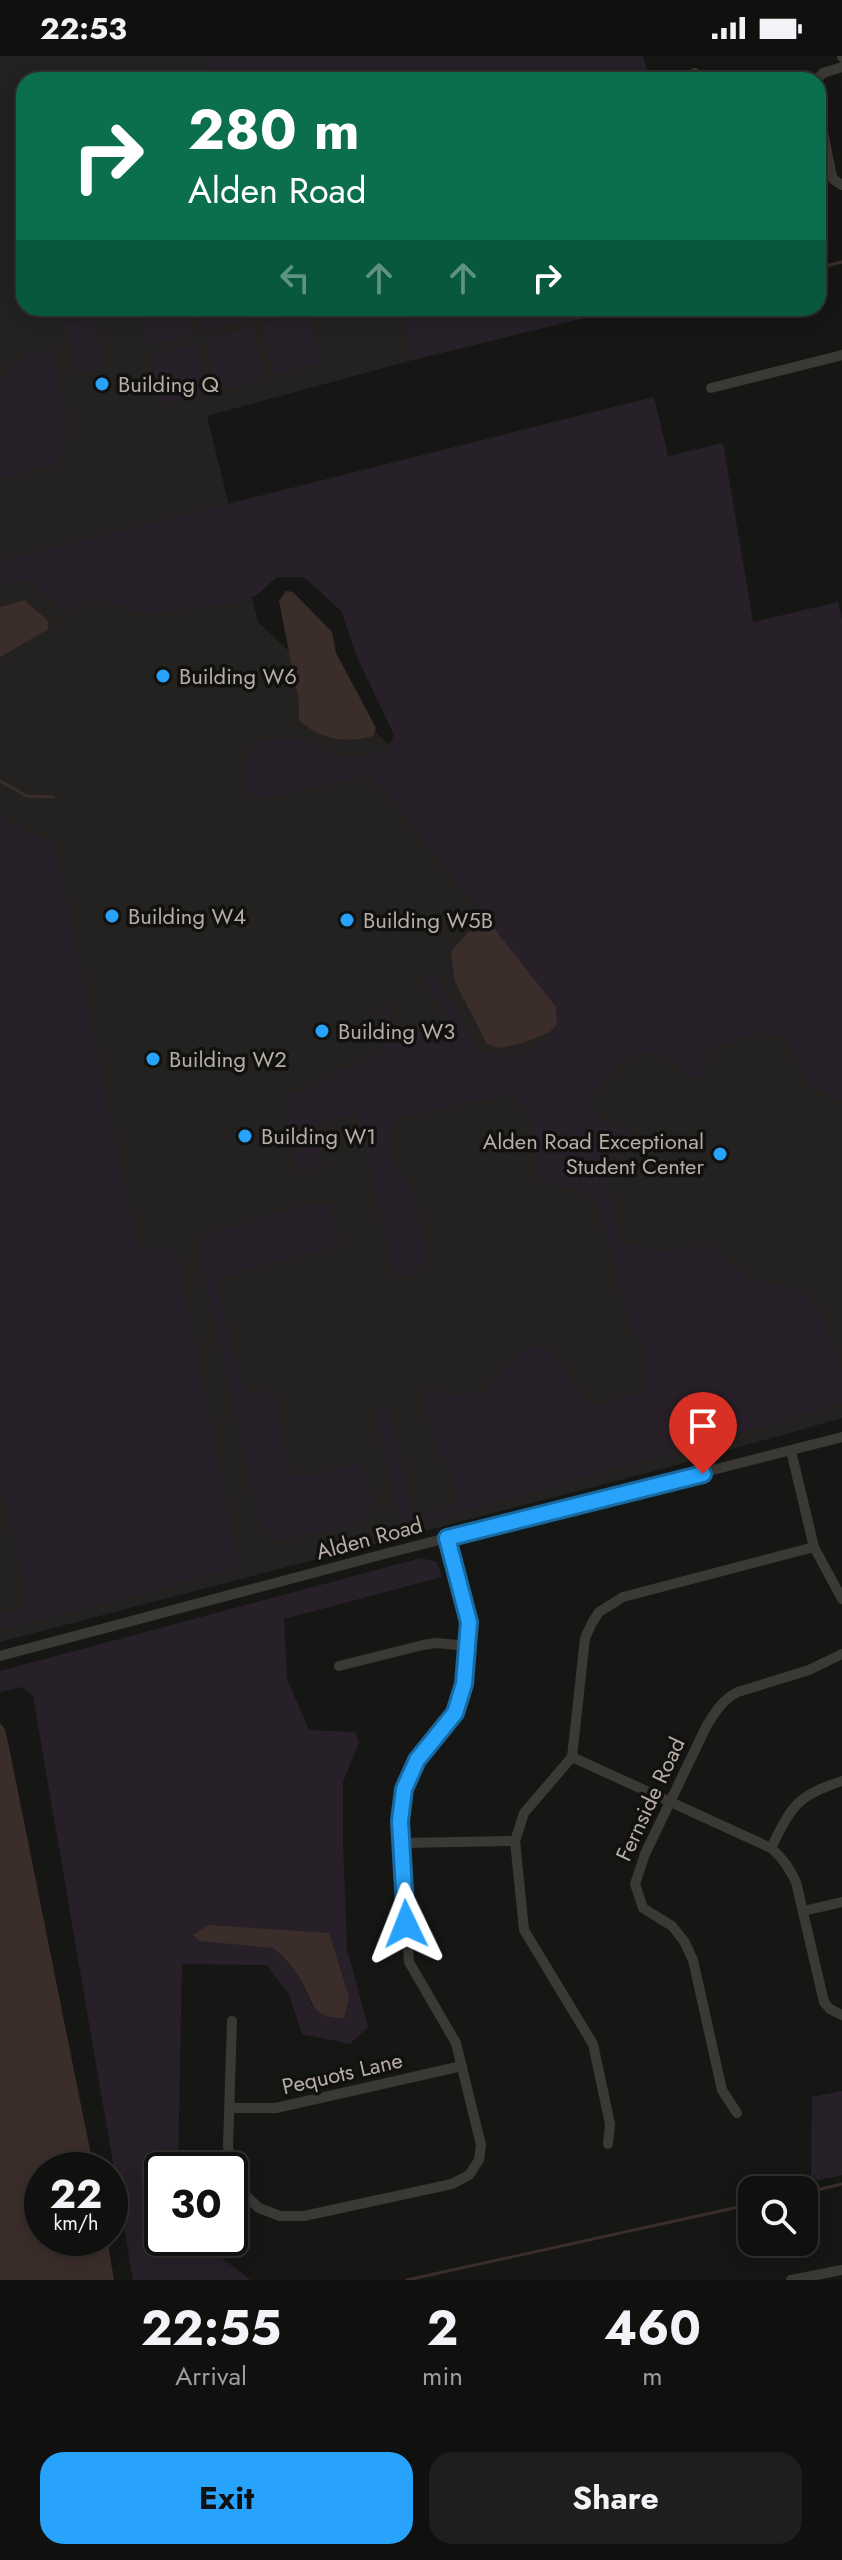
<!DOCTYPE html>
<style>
:root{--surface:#10100f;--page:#1e1e1d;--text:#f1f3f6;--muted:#9c9d9e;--line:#30302f;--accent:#27a3fb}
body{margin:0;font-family:Jost,sans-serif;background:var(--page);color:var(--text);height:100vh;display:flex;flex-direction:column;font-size:30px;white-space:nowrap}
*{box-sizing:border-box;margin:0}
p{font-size:26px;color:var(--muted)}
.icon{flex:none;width:44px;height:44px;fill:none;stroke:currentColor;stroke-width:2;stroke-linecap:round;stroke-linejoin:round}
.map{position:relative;height:2224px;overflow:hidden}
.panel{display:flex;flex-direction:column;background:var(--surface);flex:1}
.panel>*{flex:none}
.top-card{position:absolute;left:16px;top:16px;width:810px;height:244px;border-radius:24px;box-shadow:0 4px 20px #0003,0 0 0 2px var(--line);background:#0b6e4f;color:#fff;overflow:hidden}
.tools{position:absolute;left:738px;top:2120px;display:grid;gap:16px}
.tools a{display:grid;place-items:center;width:80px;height:80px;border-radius:16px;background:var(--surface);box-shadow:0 4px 20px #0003,0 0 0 2px var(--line);font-size:40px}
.speed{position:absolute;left:24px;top:2096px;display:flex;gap:16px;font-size:40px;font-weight:700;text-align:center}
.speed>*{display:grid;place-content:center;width:104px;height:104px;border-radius:50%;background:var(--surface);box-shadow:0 4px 20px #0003,0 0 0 2px var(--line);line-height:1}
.speed small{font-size:20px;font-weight:400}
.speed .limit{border:4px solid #111;border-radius:12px;background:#fff;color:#111}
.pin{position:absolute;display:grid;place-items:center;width:68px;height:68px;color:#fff;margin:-82px -34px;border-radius:50% 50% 50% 0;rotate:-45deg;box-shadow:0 0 8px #0007}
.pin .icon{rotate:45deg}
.me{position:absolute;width:88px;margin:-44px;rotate:358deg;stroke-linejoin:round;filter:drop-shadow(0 0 6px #0008)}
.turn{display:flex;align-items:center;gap:28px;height:168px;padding:0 40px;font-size:36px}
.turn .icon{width:104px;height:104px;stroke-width:2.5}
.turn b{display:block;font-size:56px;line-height:68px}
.lanes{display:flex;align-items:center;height:76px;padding:0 40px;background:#0003;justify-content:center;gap:40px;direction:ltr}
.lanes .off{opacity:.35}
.eta{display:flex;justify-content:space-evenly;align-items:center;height:136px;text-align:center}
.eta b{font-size:48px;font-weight:700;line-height:56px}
.cta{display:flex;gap:16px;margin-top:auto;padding:16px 40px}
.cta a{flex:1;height:92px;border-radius:24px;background:var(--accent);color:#111;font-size:32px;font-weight:700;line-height:92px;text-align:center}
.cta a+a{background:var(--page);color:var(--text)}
.status{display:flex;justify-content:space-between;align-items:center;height:56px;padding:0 40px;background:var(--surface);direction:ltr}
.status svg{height:22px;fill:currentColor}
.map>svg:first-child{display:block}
.built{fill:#232220}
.green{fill:#282029;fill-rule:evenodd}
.water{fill:#3b2d2a}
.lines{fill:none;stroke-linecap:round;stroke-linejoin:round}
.stream{stroke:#3b2d2a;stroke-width:3}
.minor{stroke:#3b3935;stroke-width:10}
.route-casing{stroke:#196aa3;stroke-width:20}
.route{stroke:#27a3fb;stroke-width:14}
.poi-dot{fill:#27a3fb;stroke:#11110f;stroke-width:3}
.labels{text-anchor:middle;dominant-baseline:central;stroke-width:7;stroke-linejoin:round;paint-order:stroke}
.poi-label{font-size:22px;fill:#b7ada5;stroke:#11110f;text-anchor:start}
.street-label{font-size:22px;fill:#b7ada5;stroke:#11110f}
</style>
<div class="status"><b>22:53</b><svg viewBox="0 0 49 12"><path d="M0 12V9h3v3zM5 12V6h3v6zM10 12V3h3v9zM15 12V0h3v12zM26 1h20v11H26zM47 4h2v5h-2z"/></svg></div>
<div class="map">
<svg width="842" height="2224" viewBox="0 0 842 2224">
<rect width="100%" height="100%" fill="#161614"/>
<polygon class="built" points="0,0 208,0 213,24 24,24 24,252 400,252 413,304 207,360 258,566 543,833 842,772 842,1362 662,1413 0,1586"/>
<g class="green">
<polygon points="208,0 643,0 650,24 213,24"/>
<polygon points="139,252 189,252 195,279 147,289"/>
<polygon points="198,252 247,252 250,264 203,274"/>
<polygon points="400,252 625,252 413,304"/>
<polygon points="309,256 320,308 273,318 262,267"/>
<polygon points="93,261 104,311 77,317 66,267"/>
<polygon points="253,272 264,323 218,333 207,282"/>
<polygon points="196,289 206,338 160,347 150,298"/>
<polygon points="52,295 67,369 58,407 0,423 0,321 5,320 24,298"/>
<path d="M 654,341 L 668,400 L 723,387 L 753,566 L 838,546 L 842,563 L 842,1045 L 811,1029 L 788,984 L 765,975 L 705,994 L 704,1020 L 692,1021 L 658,995 L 619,1005 L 586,1047 L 598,1063 L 632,1077 L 603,1107 L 619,1187 L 661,1196 L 710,1190 L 749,1222 L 803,1236 L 822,1261 L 842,1318 L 842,1347 L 410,1471 L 401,1465 L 375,1359 L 379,1353 L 389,1353 L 413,1462 L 460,1448 L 450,1409 L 440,1399 L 423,1343 L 427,1333 L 456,1339 L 487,1335 L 513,1303 L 535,1290 L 554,1297 L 586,1347 L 600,1351 L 645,1334 L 644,1291 L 630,1266 L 598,1145 C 574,1122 556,1135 539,1121 C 536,1091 537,1062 515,1040 L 498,1040 L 396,1062 L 387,1077 L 393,1106 L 413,1140 L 428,1204 L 405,1223 L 394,1218 L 359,1061 L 355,1058 L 317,1066 L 315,1071 L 321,1109 L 317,1112 L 299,1114 L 295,1108 L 287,1051 L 293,1038 L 331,1025 L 339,1013 L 381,1000 L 384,986 L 380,955 L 383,950 L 387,951 L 397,981 L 446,965 L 445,954 L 425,925 L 427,920 L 432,919 L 456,953 L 479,996 C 522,1004 530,1001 557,968 L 484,860 L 382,730 L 366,720 L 261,742 L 246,732 L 244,705 L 257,685 L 295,681 L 342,703 L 387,695 L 394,679 L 358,603 L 341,555 L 304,521 L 277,521 L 258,538 L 239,546 L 146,558 L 92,539 L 66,556 L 26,524 L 0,528 L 0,505 Z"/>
<polygon points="0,760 54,788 137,1193 175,1192 238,1508 230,1514 0,1573 0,1559 29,1549 5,1437 0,1435"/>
<polygon points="309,1148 330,1148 340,1189 229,1219 216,1230 241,1330 251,1336 264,1334 274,1341 290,1417 298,1422 357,1408 363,1411 372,1444 361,1466 281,1485 268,1476 259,1462 199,1193 204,1179"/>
<path d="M 421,1502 L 437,1506 L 442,1521 L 284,1563 L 287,1623 L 309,1674 L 355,1676 L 359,1686 L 343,1726 L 343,1784 L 347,1893 L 368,1971 L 350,1988 L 302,1978 L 289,1938 L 266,1909 L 182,1908 L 178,2114 L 162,2114 L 162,2182 L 200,2182 L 207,2191 L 251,2224 L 133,2224 L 33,1640 L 22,1631 L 0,1636 L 0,1615 ZM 274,1892 L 349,1941 L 312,1950 L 296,1916 Z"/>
<polygon points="842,2035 842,2119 818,2124 811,2120 812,2041"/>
</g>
<g class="water">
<path d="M 286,535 L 293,536 L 332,576 L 336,597 L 376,672 L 373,680 C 346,688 320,684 299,664 L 299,646 L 279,545 Z"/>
<path d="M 25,544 C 32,553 42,557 49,567 L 47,574 L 0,601 L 0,551 Z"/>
<polygon points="484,860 556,951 557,968 550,976 523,987 499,992 487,988 455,926 451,895"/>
<polygon points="0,1667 5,1673 10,1696 94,2114 42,2114 42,2182 107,2182 114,2224 0,2224"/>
<path d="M 209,1869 L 329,1877 L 349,1941 L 344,1962 C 308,1963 313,1941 296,1917 C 291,1908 281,1900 274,1892 L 199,1885 L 193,1879 Z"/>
</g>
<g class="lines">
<g class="stream">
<polyline points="818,212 842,206"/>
<polyline points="0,725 27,740 54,741"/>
<polyline points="804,2137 842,2128"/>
<polyline points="407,2224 752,2148"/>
</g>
<g class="minor">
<polyline points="842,0 842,1"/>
<polyline points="692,24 695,17"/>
<polyline points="816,24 823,17 842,11"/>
<polyline points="818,51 831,116 833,123 842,129"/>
<polyline points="818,117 831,116"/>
<polyline points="711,332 842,299"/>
<polyline points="791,1395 814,1491 842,1543"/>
<polyline points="0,1600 388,1497 842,1381"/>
<polyline points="339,1610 423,1589 436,1587 468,1590"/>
<path d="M 572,1701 L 771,1792 C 783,1802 789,1812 796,1826 L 824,1946 L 830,1953 L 842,1959"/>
<polyline points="402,1787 515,1785"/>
<path d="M 771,1792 C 792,1750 796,1740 842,1725"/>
<polyline points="803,1855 842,1846"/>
<polyline points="232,1965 228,2090 235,2125 240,2134 259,2152 280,2160 304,2160 452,2128 469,2119 479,2104 481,2089 456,1987 409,1906 400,1765 404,1733 410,1717 417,1704 455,1657 464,1628 469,1566 447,1482"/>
<polyline points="230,2052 276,2052 462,2010"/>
<path d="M 737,2057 L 722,2034 L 693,1904 L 684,1885 L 672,1870 L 643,1852 L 635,1828 L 645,1798 L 707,1669 C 716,1655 723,1643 738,1636 L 809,1614 L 842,1598"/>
<polyline points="608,2088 610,2068 593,1988 524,1874 515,1785 524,1757 572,1701 585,1582 592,1567 599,1556 623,1541 814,1491"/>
<polyline points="791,2224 842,2214"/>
</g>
</g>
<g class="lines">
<defs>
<polyline id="route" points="406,1868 400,1765 404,1733 417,1704 455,1657 464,1628 469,1566 447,1482 703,1418"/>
</defs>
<use href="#route" class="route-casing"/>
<use href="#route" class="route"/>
</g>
<g class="poi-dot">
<circle cx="102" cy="328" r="8"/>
<circle cx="163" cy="620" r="8"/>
<circle cx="112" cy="860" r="8"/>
<circle cx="347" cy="864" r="8"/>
<circle cx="322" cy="975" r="8"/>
<circle cx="153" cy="1003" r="8"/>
<circle cx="245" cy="1080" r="8"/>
<circle cx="720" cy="1098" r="8"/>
</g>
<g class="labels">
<g class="poi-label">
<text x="118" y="328">Building Q</text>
<text x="179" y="620">Building W6</text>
<text x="128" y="860">Building W4</text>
<text x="363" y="864">Building W5B</text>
<text x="338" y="975">Building W3</text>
<text x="169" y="1003">Building W2</text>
<text x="261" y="1080">Building W1</text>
<text x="704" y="1085" text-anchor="end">Alden Road Exceptional<tspan x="704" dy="25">Student Center</tspan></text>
</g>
<g class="street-label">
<text transform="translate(369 1482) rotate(-15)">Alden Road</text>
<text transform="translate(650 1743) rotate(-65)">Fernside Road</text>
<text transform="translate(342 2017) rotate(-13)">Pequots Lane</text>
</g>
</g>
</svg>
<div class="tools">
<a><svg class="icon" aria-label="search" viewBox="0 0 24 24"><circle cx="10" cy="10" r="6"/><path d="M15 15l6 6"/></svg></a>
</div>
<div class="speed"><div>22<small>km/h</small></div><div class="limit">30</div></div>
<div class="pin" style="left:703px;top:1418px;background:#d93025"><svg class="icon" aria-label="arrive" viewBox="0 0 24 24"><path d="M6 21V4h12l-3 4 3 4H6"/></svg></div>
<svg class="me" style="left:406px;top:1868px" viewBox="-20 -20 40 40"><path d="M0-17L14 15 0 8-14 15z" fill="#27a3fb" stroke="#fff" stroke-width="4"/></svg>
<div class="top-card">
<div class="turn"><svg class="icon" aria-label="right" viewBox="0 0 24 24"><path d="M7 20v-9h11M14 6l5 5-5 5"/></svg><div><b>280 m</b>Alden Road</div></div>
<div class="lanes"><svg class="icon off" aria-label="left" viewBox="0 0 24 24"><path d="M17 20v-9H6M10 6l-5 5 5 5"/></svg><svg class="icon off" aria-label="ahead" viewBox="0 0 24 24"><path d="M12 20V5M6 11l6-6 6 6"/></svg><svg class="icon off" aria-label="ahead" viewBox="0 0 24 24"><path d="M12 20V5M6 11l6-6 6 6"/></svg><svg class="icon" aria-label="right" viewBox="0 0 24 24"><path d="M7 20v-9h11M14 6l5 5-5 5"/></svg></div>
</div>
</div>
<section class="panel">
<div class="eta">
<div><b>22:55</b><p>Arrival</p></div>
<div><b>2</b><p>min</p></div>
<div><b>460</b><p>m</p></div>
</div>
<div class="cta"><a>Exit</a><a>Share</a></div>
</section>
